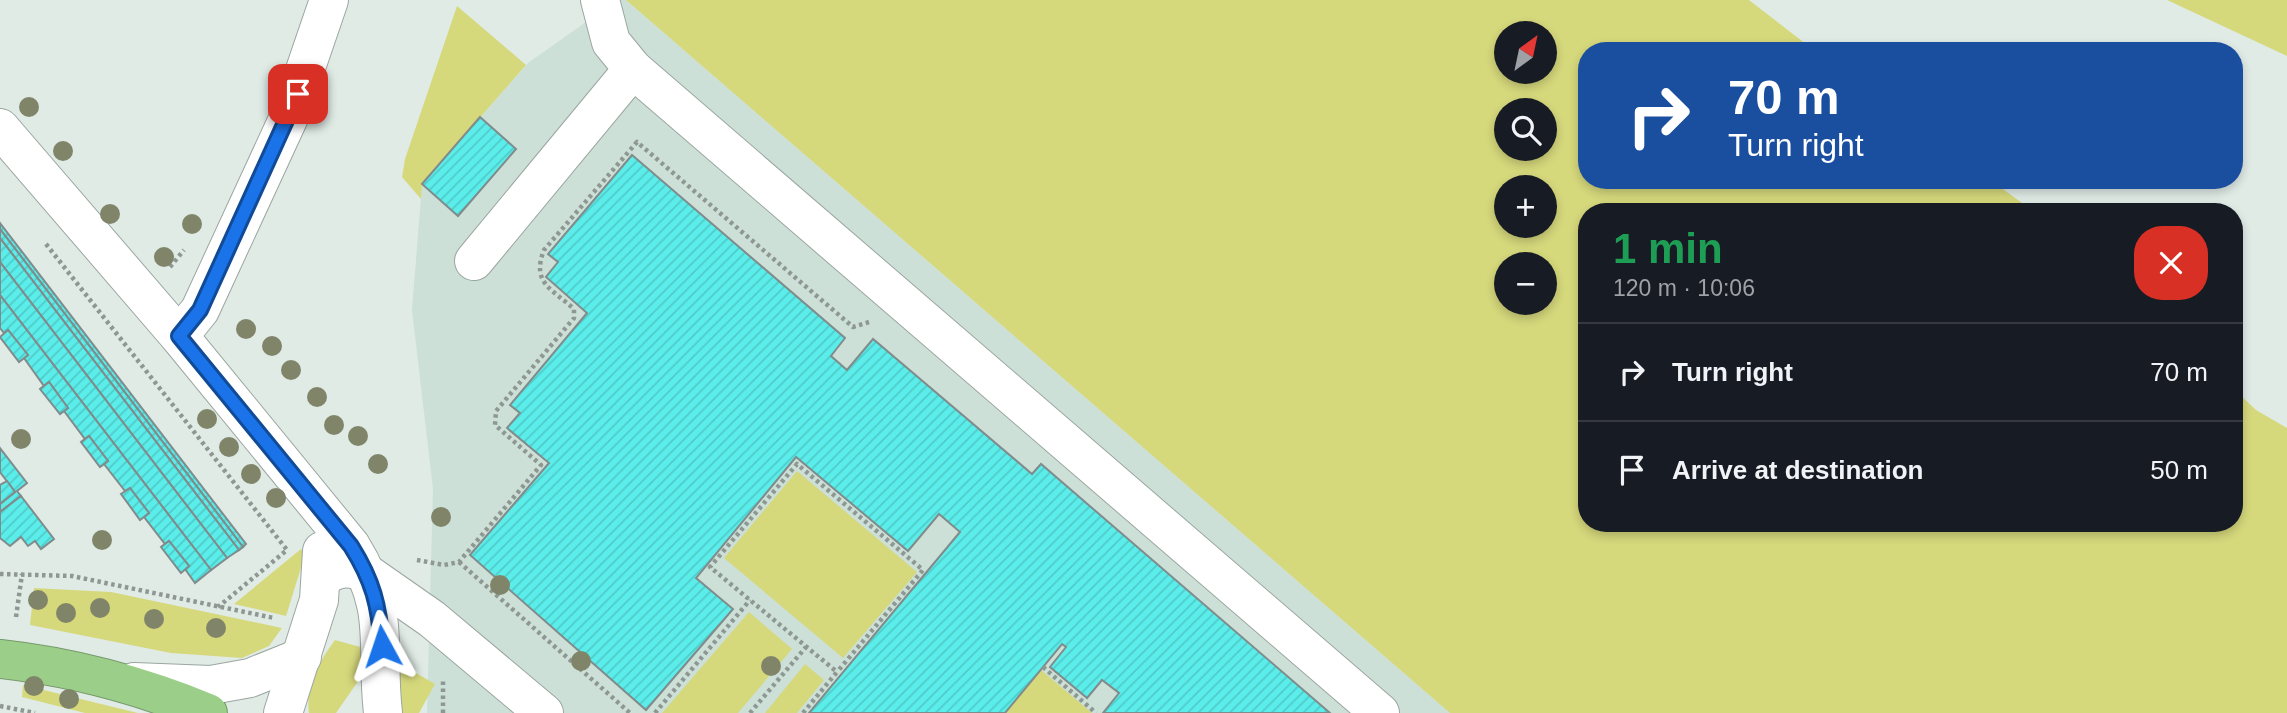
<!DOCTYPE html>
<meta charset="utf-8">
<style>
:root{--surface:#171b24;--page:#20242c;--text:#f1f3f6;--muted:#9ea1a6;--line:#363941}
body{margin:0;font-family:Helvetica,sans-serif;background:var(--page);color:var(--text);height:100vh;display:flex;flex-direction:column;font-size:26px;white-space:nowrap}
*{box-sizing:border-box;margin:0}
p{font-size:23px;color:var(--muted)}
.icon{flex:none;width:38px;height:38px;fill:none;stroke:currentColor;stroke-width:2;stroke-linecap:round;stroke-linejoin:round}
.map{position:relative;flex:1;overflow:hidden}
.details{position:absolute;left:1578px;top:203px;width:665px;height:329px;display:flex;flex-direction:column;background:var(--surface);border-radius:28px;box-shadow:0 4px 10px #0003}
.details>*{flex:none}
.hud{position:absolute;left:1578px;top:42px;width:665px;height:147px;border-radius:28px;box-shadow:0 4px 10px #0003;background:#1a4fa0;color:#fff;overflow:hidden}
.needle{width:46px;rotate:33deg}
.fabs{position:absolute;left:1494px;top:21px;display:grid;gap:14px}
.fabs a{display:grid;place-items:center;width:63px;height:63px;border-radius:50%;background:var(--surface);box-shadow:0 4px 10px #0003;font-size:35px}
.pin{position:absolute;display:grid;place-items:center;width:60px;height:60px;color:#fff;margin:-30px;border-radius:14px;box-shadow:0 4px 10px #0006}
.me{position:absolute;width:77px;margin:-38px;rotate:355deg;stroke-linejoin:round;filter:drop-shadow(0 0 5px #0008)}
.turn{display:flex;align-items:center;gap:24px;height:147px;padding:0 35px;font-size:32px}
.turn .icon{width:91px;height:91px;stroke-width:2.5}
.turn b{display:block;font-size:49px;line-height:60px}
.round{display:grid;place-items:center;flex:none;width:74px;height:74px;border-radius:28px;background:var(--page)}
.headline{display:flex;align-items:center;justify-content:space-between;height:119px;padding:0 35px}
h1{font-size:42px;font-weight:600;line-height:52px;color:#1e9e55}
ul{padding:0;list-style:none}
li{display:flex;align-items:center;gap:21px;height:98px;padding:0 35px;border-top:2px solid var(--line)}
li div{flex:1}
li b{display:block;font-size:26px}
li em{font-style:normal}
.map>svg:first-child{display:block}
.built{fill:#cce0d7}
.green{fill:#d6d87c;fill-rule:evenodd}
.building{fill:url(#building-hatch);stroke:#808c8c;stroke-width:2}
.lines{fill:none;stroke-linecap:round;stroke-linejoin:round}
.minor-casing{stroke:#9ba6a1;stroke-width:40}
.highway-casing{stroke:#76996b;stroke-width:40}
.path{stroke:#8f9793;stroke-width:4.5;stroke-dasharray:3.5 3.5;stroke-linecap:butt}
.minor{stroke:#fff;stroke-width:38}
.highway{stroke:#9bcf89;stroke-width:38}
.tree{fill:#80856a}
.route-casing{stroke:#114b97;stroke-width:18}
.route{stroke:#1a73e8;stroke-width:12}
</style>
<div class="map">
<svg width="2287" height="713" viewBox="0 0 2287 713">
<defs>
<pattern id="building-hatch" width="6" height="6" patternUnits="userSpaceOnUse" patternTransform="scale(1.75)"><rect width="6" height="6" fill="#5bedea"/><path d="M-1 1l2-2M0 6l6-6M5 7l2-2" fill="none" stroke="#4fccc9"/></pattern>
</defs>
<rect width="100%" height="100%" fill="#e0ebe6"/>
<polygon class="built" points="617,0 626,0 1450,713 427,713 433,489 412,310 422,184 528,63"/>
<g class="green">
<path d="M 626,0 L 1749,0 L 1815,51 L 1587,51 L 1587,180 L 1990,180 L 2035,212 L 1587,212 L 1587,523 L 2235,523 L 2235,390 L 2256,410 L 2287,428 L 2287,713 L 1450,713 ZM 1507,33 L 1545,33 L 1545,72 L 1507,72 ZM 1507,110 L 1545,110 L 1545,149 L 1507,149 ZM 1507,187 L 1545,187 L 1545,226 L 1507,226 ZM 1507,264 L 1545,264 L 1545,303 L 1507,303 Z"/>
<polygon points="2167,0 2287,0 2287,56"/>
<polygon points="457,6 526,65 422,184 421,199 402,177 405,159"/>
<polygon points="797,471 917,572 843,658 724,558"/>
<polygon points="301,549 305,555 286,616 234,604"/>
<polygon points="34,588 111,592 282,628 269,646 242,658 171,653 30,625"/>
<polygon points="749,612 792,649 738,713 662,713"/>
<path d="M 335,640 L 364,648 L 361,677 L 336,713 L 309,713 C 305,685 319,662 335,640 Z"/>
<polygon points="805,664 824,680 797,713 765,713"/>
<polygon points="404,666 435,684 419,713 401,713 398,677"/>
<polygon points="1041,670 1092,713 1005,713"/>
<polygon points="23,685 138,713 85,713 22,697"/>
</g>
<g class="building">
<polygon points="480,117 516,149 458,216 422,184"/>
<polygon points="632,155 845,338 831,356 847,370 873,339 1032,474 1041,464 1330,713 1103,713 1119,693 1102,680 1087,698 1050,667 1066,647 1062,644 1005,713 809,713 960,532 939,514 908,551 796,457 696,578 733,609 646,710 470,555 549,463 507,428 520,413 510,405 587,313 546,277 558,262 548,254"/>
<polygon points="0,223 246,544 243,547 0,229"/>
<polygon points="0,229 243,547 239,550 0,238"/>
<polygon points="0,238 239,550 227,558 0,262"/>
<polygon points="0,262 227,558 211,570 0,295"/>
<polygon points="0,295 211,570 195,583 185,569 189,566 169,541 165,544 144,517 149,513 130,488 125,491 104,464 108,461 89,436 85,439 64,411 68,408 49,382 44,386 24,358 28,355 8,330 4,333 0,328"/>
<polygon points="8,330 28,355 19,362 0,337"/>
<polygon points="49,382 68,408 60,414 40,389"/>
<polygon points="89,436 108,461 100,467 81,442"/>
<polygon points="0,448 27,483 17,491 21,496 0,512 0,504 15,492 0,472"/>
<polygon points="7,481 15,492 0,504 0,485"/>
<polygon points="130,488 149,513 140,520 121,494"/>
<polygon points="21,496 54,539 41,549 35,541 28,546 21,537 10,546 0,538 0,512"/>
<polygon points="169,541 189,566 181,573 161,547"/>
</g>
<g class="lines">
<defs>
<g id="minor">
<polyline points="600,0 611,42 633,69 1380,713"/>
<path d="M 0,128 L 179,336 L 351,546 C 392,612 375,643 383,713"/>
<polyline points="474,261 633,69"/>
<polyline points="179,336 200,310 289,117 329,0"/>
<path d="M 322,578 C 338,566 351,566 369,575 L 432,619 L 544,713"/>
<polyline points="134,682 211,685 250,678 302,657"/>
<polyline points="283,713 319,600 322,551"/>
</g>
<path id="highway" d="M 0,659 C 73,667 140,685 208,713"/>
</defs>
<use href="#minor" class="minor-casing"/>
<use href="#highway" class="highway-casing"/>
<g class="path">
<polyline points="46,244 287,550 218,607"/>
<polyline points="170,267 184,250"/>
<path d="M 417,560 L 444,565 L 459,562 L 541,465 L 495,425 L 496,411 L 574,318 L 574,309 C 552,289 531,283 544,250 L 637,142 L 853,327 L 869,322"/>
<polyline points="459,562 630,713"/>
<polyline points="0,574 72,576 274,618"/>
<polyline points="16,617 22,574"/>
<polyline points="1043,667 1096,713"/>
<polyline points="0,706 35,713"/>
<polyline points="443,713 443,679"/>
<polyline points="655,713 750,600"/>
<polyline points="750,713 806,647"/>
<polyline points="803,713 837,672 710,567 797,464 923,570 837,672"/>
</g>
<use href="#minor" class="minor"/>
<use href="#highway" class="highway"/>
</g>
<g class="tree">
<circle cx="29" cy="107" r="10"/>
<circle cx="63" cy="151" r="10"/>
<circle cx="110" cy="214" r="10"/>
<circle cx="192" cy="224" r="10"/>
<circle cx="164" cy="257" r="10"/>
<circle cx="246" cy="329" r="10"/>
<circle cx="272" cy="346" r="10"/>
<circle cx="291" cy="370" r="10"/>
<circle cx="317" cy="397" r="10"/>
<circle cx="207" cy="419" r="10"/>
<circle cx="334" cy="425" r="10"/>
<circle cx="358" cy="436" r="10"/>
<circle cx="21" cy="439" r="10"/>
<circle cx="229" cy="447" r="10"/>
<circle cx="378" cy="464" r="10"/>
<circle cx="251" cy="474" r="10"/>
<circle cx="276" cy="498" r="10"/>
<circle cx="441" cy="517" r="10"/>
<circle cx="102" cy="540" r="10"/>
<circle cx="500" cy="585" r="10"/>
<circle cx="38" cy="600" r="10"/>
<circle cx="100" cy="608" r="10"/>
<circle cx="66" cy="613" r="10"/>
<circle cx="154" cy="619" r="10"/>
<circle cx="216" cy="628" r="10"/>
<circle cx="581" cy="661" r="10"/>
<circle cx="771" cy="666" r="10"/>
<circle cx="34" cy="686" r="10"/>
<circle cx="69" cy="699" r="10"/>
</g>
<g class="lines">
<defs>
<path id="route" d="M 298,94 L 200,310 L 179,336 L 351,546 C 373,581 379,605 382,646"/>
</defs>
<use href="#route" class="route-casing"/>
<use href="#route" class="route"/>
</g>
</svg>
<div class="fabs">
<a><svg class="needle" viewBox="-14 -14 28 28"><path d="M0-13l5 13h-10z" fill="#e53935"/><path d="M0 13l5-13h-10z" fill="#9ea1a6"/></svg></a>
<a><svg class="icon" aria-label="search" viewBox="0 0 24 24"><circle cx="10" cy="10" r="6"/><path d="M15 15l6 6"/></svg></a>
<a>+</a>
<a>−</a>
</div>
<div class="pin" style="left:298px;top:94px;background:#d93025"><svg class="icon" aria-label="arrive" viewBox="0 0 24 24"><path d="M6 21V4h12l-3 4 3 4H6"/></svg></div>
<svg class="me" style="left:382px;top:646px" viewBox="-20 -20 40 40"><path d="M0-17L14 15 0 8-14 15z" fill="#1a73e8" stroke="#fff" stroke-width="4"/></svg>
<div class="hud">
<div class="turn"><svg class="icon" aria-label="right" viewBox="0 0 24 24"><path d="M7 20v-9h11M14 6l5 5-5 5"/></svg><div><b>70 m</b>Turn right</div></div>
</div>
<section class="details">
<div class="headline"><div><h1>1 min</h1><p>120 m · 10:06</p></div><a class="round" style="background:#d93025;color:#fff"><svg class="icon" aria-label="close" viewBox="0 0 24 24"><path d="M6 6l12 12M18 6L6 18"/></svg></a></div>
<ul>
<li><svg class="icon" aria-label="right" viewBox="0 0 24 24"><path d="M7 20v-9h11M14 6l5 5-5 5"/></svg><div><b>Turn right</b></div><em>70 m</em></li>
<li><svg class="icon" aria-label="arrive" viewBox="0 0 24 24"><path d="M6 21V4h12l-3 4 3 4H6"/></svg><div><b>Arrive at destination</b></div><em>50 m</em></li>
</ul>
</section>
</div>
